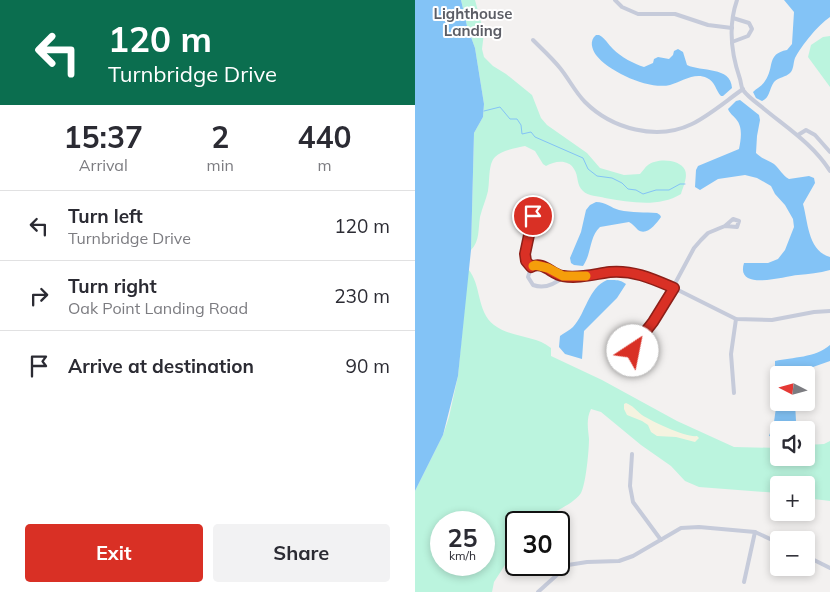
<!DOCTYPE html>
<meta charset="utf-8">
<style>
:root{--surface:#fff;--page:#f2f2f3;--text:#2b2b33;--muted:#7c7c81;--line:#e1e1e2;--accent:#d93025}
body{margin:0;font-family:Mulish,sans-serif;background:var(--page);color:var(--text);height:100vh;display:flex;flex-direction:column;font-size:19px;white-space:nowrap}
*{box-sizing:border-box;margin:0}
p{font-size:16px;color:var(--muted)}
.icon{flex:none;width:28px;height:28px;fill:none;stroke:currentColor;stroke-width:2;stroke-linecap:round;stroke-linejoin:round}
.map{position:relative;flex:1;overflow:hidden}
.panel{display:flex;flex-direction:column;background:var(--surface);width:415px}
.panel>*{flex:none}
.hud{background:#0b6e4f;color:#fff;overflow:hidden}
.needle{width:32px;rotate:276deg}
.fabs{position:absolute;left:355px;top:366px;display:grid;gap:10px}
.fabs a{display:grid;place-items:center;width:45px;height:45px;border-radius:5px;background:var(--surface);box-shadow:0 2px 8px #0003;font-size:25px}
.speed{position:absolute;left:15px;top:511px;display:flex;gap:10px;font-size:25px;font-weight:700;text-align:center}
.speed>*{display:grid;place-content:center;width:65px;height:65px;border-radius:50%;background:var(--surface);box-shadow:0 2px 8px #0003;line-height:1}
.speed small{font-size:12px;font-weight:400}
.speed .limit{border:2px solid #111;border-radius:8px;background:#fff;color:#111}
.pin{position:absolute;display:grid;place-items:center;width:42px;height:42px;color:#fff;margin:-21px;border:2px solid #fff;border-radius:50%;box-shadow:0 1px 5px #0007}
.me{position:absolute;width:55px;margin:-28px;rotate:34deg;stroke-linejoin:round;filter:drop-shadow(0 0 4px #0008)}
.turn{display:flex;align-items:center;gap:18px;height:105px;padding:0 25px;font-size:22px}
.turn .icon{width:65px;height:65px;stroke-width:2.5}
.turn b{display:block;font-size:35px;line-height:42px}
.eta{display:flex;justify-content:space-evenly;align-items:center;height:85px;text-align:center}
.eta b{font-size:30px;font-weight:700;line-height:35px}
.action{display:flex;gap:10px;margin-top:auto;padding:10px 25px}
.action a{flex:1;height:58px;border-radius:5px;background:var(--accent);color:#fff;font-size:20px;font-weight:700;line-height:58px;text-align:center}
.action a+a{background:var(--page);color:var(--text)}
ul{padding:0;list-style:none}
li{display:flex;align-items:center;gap:15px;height:70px;padding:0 25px;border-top:1px solid var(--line)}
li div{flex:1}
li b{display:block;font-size:19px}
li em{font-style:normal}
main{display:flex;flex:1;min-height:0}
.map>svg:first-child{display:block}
.green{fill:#bbf4de;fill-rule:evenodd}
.sand{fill:#f5f3e0}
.water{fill:#83c3f6}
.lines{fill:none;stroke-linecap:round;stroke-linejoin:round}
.stream{stroke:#83c3f6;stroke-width:1}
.minor{stroke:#c6cbda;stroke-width:4}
.route-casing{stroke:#8d1f18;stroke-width:12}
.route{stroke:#d93025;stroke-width:9}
.slow{stroke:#f59e0b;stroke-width:9}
.labels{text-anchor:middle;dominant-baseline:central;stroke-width:4;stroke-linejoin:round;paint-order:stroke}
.neighbourhood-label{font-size:15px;font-weight:bold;fill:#5c5e66;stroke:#fff}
</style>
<main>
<section class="panel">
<div class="hud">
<div class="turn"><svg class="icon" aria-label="left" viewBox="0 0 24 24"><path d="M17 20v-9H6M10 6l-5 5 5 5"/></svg><div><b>120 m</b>Turnbridge Drive</div></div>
</div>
<div class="eta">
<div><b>15:37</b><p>Arrival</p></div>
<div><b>2</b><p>min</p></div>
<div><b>440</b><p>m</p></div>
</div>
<ul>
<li><svg class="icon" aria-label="left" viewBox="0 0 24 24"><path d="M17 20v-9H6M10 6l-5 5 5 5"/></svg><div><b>Turn left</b><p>Turnbridge Drive</p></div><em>120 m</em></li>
<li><svg class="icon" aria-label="right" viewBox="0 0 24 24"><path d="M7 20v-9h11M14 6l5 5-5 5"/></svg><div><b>Turn right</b><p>Oak Point Landing Road</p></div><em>230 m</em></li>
<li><svg class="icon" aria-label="arrive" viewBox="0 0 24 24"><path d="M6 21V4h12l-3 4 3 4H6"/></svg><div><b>Arrive at destination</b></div><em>90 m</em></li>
</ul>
<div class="action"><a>Exit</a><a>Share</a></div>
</section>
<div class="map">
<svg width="415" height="592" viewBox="0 0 415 592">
<rect width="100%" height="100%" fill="#f3f1f0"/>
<g class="green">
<path d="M 46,0 L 60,0 L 69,33 L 67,49 L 69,57 L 78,66 L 91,74 L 117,95 L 126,118 L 132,125 L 172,153 L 185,168 L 209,175 L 225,174 C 228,171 230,167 233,165 C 242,158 265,159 270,170 C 273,177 268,187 266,194 C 243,208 215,202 190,198 C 183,196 173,196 168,191 C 161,185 164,176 159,169 C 153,159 140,161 131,166 L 128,164 L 120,151 L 110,146 C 101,148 87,150 80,157 C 73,164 75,181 73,191 C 71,200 67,208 65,217 C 63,229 65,241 56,250 L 59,133 L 68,117 L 69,104 L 60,48 L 52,26 Z"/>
<polygon points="415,36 415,87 393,57 396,45 408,37"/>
<path d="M 53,269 C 67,285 61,311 79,325 C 96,338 120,335 136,348 L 136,356 L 187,380 L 262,421 L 319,447 L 364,448 L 364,458 L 391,458 L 391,445 L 409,444 L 415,441 L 415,501 L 391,498 L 391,485 L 364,485 L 364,493 L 284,487 L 270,481 L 256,466 L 226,445 L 186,412 L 176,409 C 171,419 173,428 174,439 C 174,450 171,484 166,493 C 157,506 137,511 125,522 L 101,522 L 101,548 L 79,582 L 77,592 L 0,592 L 0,491 L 28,435 L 34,417 L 43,376 ZM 26,522 L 69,522 L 69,565 L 26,565 Z"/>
</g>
<path class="sand" d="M 211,403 C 217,405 222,411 227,415 C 236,421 272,438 282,436 L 284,438 L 280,442 L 261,437 L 242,436 L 236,432 L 233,425 L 227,421 L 212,415 L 209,409 L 209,404 Z"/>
<g class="water">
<polygon points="0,0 46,0 52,26 60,48 69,104 68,117 59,133 56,250 43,376 28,435 0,491"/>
<path d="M 369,0 L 415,0 L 415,17 C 403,25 387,45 380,58 C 378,63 379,69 375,73 C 371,77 364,77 359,82 C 354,89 355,98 347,101 L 341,98 L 338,92 C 342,88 347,86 350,81 C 360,67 351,54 372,50 L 377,44 L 379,12 Z"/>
<path d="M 181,35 L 184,35 C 190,38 193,44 198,49 C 206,57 219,64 229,67 L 238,63 L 239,59 L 243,57 L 254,59 L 258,55 L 259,51 L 263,49 L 268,52 L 272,65 C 286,72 316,66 317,88 L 308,96 L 306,96 C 301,91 300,81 292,78 C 279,72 267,82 255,85 C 234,90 194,72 181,55 C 177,49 174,41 181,35 Z"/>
<path d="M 325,100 L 344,115 L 345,120 L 342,136 L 341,153 C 347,159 353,160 359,164 C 365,169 367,175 374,179 L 394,176 L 399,178 L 400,183 L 388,204 C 393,222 393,251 415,257 L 415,270 C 404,273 394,274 383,275 C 370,276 320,292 329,263 L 353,263 L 363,259 L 370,250 L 379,227 L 378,219 L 370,205 L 360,194 L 356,186 L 342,178 L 330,175 L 303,179 L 285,190 L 280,187 L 281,170 L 283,166 L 324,149 C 326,139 328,127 321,119 C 318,115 315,114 313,109 L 321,101 Z"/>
<path d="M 181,202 C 191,202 196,208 204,210 C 217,213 230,212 242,213 L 245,215 L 246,217 C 241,224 232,236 223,230 C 220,227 218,224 214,222 L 185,227 C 174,237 177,253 168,266 L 159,265 L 156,263 L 155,258 L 166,232 L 171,210 L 175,205 Z"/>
<path d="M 192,280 C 199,280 205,279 211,284 L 202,298 L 169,331 L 167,359 L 150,354 L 144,347 L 145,336 C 149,333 155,330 158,327 C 171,313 173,288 192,280 Z"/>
<path d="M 415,345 L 415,361 L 398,367 L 389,375 L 364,375 L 360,369 L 360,361 C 378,357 400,358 415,345 Z"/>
<polygon points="364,386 364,402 380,403 381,421 380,430 364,430 364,438 354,436 359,422"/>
</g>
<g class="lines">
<polyline class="stream" points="69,111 85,107 95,119 102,119 106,125 107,134 116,132 120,137 168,158 173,169 182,176 197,178 207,183 213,189 221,190 228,194 241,190 254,190 265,184 270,184"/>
<g class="minor">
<polyline points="200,0 207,7 223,14 260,14 293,25 317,28"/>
<path d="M 322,0 C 313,26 316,53 325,79 C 326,82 326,87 328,90 C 333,97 342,103 348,108 C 372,128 398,144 415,171"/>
<path d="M 118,40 C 127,49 137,58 145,68 C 154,79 160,92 170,102 C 197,129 242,141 277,124 C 295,115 311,101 328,89"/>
<polyline points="317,42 333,36 337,29 334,23 318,18"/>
<polyline points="383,135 391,130 400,135 415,152"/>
<polyline points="116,267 111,261 110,254 118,216"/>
<path d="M 148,277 C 140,284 129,289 118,285 L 113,277 L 116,267 L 120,265 L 133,268 L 148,277 L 179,275 L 195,272 L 210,272 L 221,274 L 259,288 L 321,319 L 357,320 L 399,312 L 415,311"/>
<polyline points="228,336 231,349 228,354 222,356 218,351 219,345 238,322 249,304 279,248 286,240 293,233 305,228 310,226 322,227 324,221 318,219 310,226"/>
<polyline points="319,393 316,354 321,319"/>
<polyline points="217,454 215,486 218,502 246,540"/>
<polyline points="391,556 415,568"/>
<polyline points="329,582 340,532"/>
<polyline points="123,592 153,565 172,562 204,561 218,556 266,528 284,527 340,532 364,543"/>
</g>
</g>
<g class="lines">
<defs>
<path id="route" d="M 118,216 L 110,254 L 111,261 L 116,267 C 128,260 137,275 148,276 C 163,279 180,274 195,272 C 219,270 238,279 259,288 L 238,322 L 220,345 L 218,351"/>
</defs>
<use href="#route" class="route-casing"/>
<use href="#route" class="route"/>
<polyline class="slow" points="118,266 120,265 133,268 148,276 171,276"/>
</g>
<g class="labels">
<g class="neighbourhood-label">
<text x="58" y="13">Lighthouse<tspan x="58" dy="17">Landing</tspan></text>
</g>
</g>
</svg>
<div class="fabs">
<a><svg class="needle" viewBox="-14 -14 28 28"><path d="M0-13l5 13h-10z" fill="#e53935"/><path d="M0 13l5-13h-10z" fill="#7c7c81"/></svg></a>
<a><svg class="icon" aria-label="sound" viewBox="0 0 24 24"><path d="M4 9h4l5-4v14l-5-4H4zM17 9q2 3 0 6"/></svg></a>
<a>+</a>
<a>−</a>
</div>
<div class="speed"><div>25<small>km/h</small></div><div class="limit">30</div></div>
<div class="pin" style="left:118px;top:216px;background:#d93025"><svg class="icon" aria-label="arrive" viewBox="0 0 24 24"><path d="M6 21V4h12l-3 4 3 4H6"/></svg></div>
<svg class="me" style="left:218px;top:351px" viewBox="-20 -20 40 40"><circle r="19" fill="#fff"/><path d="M0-13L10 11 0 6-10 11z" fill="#d93025"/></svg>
</div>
</main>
